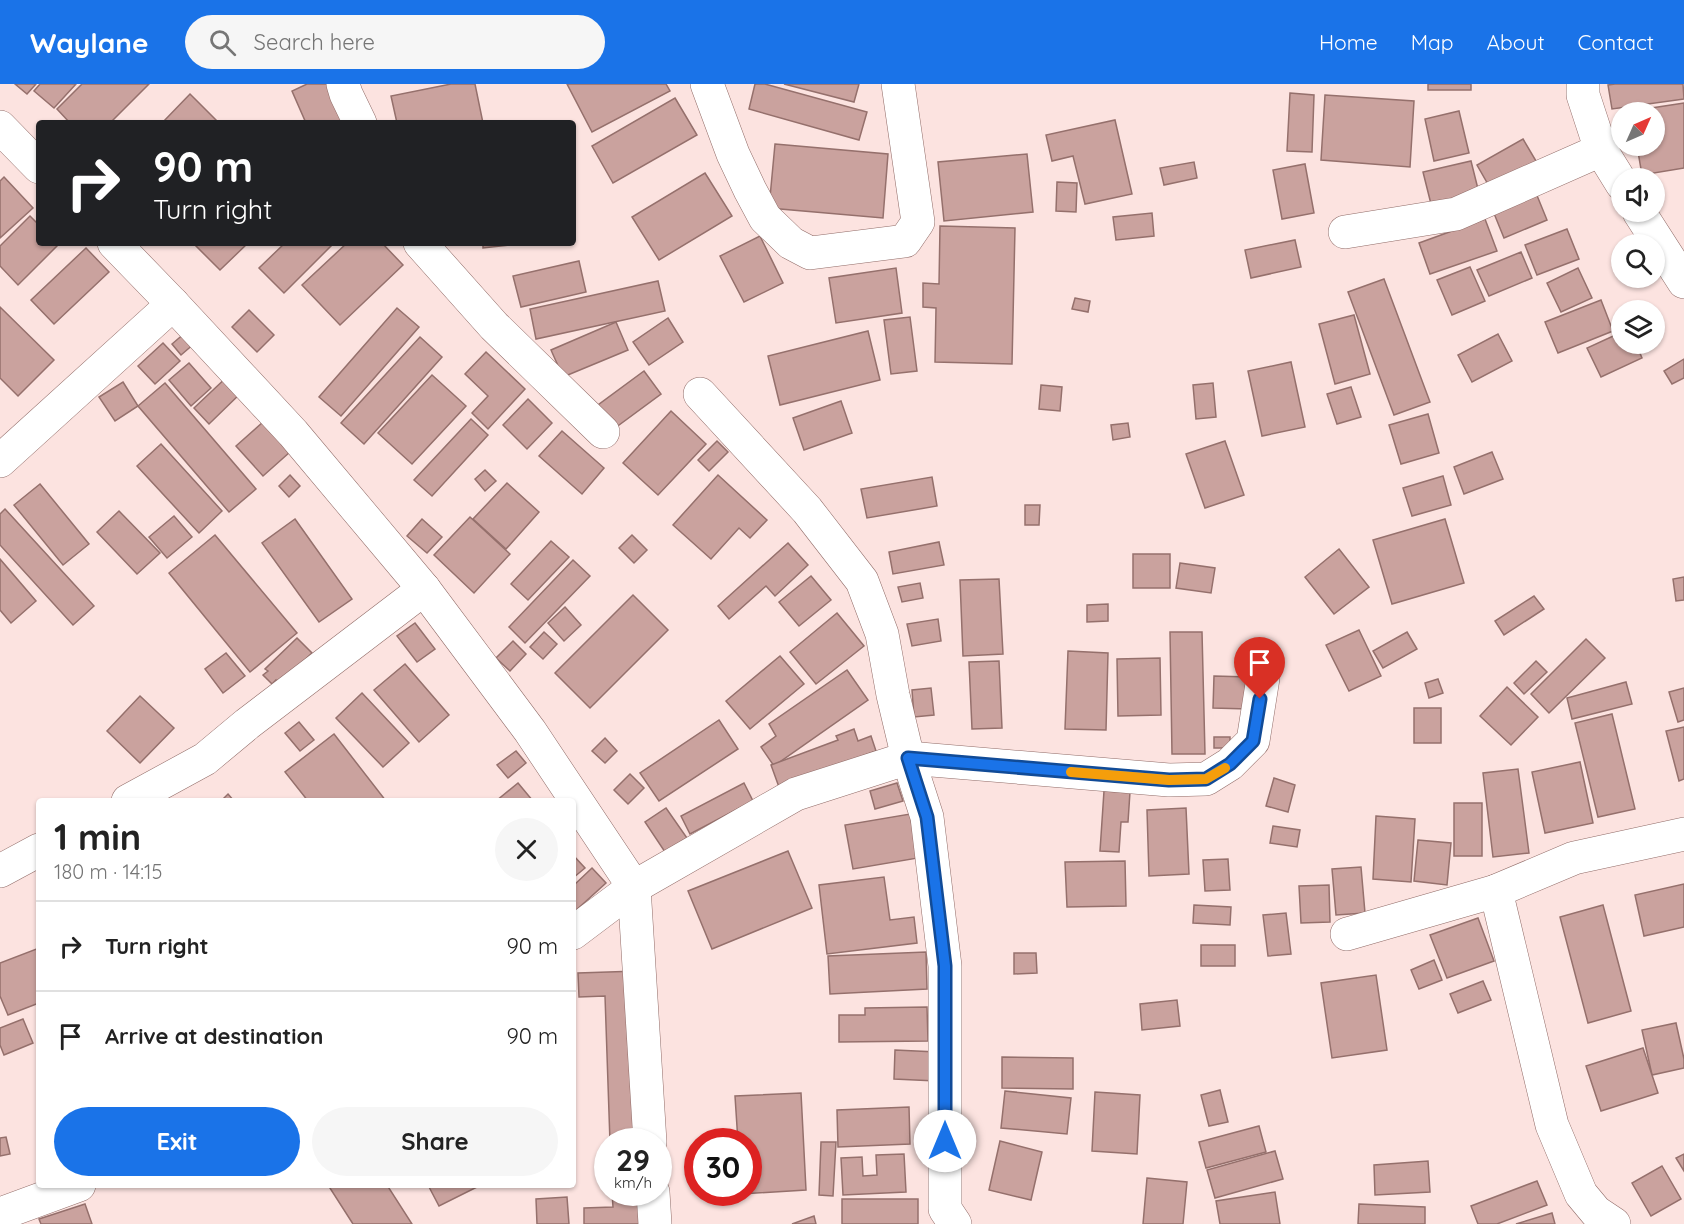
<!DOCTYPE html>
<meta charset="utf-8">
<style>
:root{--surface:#fff;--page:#f6f6f6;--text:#222;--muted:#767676;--line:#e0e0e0;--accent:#1a73e8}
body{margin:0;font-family:Quicksand,sans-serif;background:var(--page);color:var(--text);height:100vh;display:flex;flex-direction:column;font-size:22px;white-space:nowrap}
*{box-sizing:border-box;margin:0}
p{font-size:20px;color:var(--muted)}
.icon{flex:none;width:33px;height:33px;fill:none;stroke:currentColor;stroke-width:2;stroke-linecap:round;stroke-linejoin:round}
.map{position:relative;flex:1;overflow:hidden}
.drawer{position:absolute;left:36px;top:714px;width:540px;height:390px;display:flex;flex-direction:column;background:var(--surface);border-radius:6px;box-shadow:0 2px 4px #0004}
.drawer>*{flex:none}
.guide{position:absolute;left:36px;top:36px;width:540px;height:126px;border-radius:6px;box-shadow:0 2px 4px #0004;background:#202124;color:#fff;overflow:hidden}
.needle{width:39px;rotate:45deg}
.controls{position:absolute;left:1611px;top:18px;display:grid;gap:12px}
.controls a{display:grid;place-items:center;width:54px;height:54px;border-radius:50%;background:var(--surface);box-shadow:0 2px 4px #0004;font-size:30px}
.speed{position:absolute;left:594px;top:1044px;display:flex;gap:12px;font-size:30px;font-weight:700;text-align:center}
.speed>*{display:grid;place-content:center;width:78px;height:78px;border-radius:50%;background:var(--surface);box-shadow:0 2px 4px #0004;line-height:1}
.speed small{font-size:15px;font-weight:400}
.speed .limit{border:9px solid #d22;background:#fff;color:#111}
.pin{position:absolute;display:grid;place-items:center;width:51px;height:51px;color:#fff;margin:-62px -26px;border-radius:50% 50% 50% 0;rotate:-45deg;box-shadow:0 0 6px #0007}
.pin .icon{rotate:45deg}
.me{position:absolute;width:66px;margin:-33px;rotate:0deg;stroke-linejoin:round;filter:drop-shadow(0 0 4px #0008)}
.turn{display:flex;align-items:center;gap:21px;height:126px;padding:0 18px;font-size:27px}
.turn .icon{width:78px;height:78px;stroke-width:2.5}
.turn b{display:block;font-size:42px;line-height:51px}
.round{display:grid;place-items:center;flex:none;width:63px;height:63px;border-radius:32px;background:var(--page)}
.head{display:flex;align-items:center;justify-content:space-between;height:102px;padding:0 18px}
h1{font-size:36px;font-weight:700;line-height:45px}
.primary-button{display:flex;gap:12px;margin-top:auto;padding:12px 18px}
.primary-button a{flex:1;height:69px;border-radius:36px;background:var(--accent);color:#fff;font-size:24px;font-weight:700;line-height:69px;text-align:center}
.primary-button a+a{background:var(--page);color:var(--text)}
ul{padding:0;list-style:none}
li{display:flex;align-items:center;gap:18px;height:90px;padding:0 18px;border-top:2px solid var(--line)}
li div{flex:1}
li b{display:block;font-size:22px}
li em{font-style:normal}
header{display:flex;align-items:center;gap:36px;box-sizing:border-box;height:84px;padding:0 30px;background:var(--accent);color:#fff}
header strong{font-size:28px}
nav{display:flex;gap:33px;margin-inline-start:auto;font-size:21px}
.search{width:420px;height:54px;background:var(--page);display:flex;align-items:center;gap:15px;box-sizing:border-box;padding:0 21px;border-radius:33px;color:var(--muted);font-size:22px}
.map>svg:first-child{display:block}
.building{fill:#caa29e;stroke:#95706c;stroke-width:1.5}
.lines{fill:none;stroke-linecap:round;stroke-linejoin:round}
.minor-casing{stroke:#916c68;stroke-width:34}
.minor{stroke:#fff;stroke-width:33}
.route-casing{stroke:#114b97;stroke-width:15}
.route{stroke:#1a73e8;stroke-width:10}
.slow{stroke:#f59e0b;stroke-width:10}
</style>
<header>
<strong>Waylane</strong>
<div class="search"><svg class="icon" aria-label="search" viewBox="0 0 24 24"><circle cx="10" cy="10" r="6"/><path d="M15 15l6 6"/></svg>Search here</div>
<nav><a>Home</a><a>Map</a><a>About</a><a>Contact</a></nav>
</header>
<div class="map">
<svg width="1684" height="1140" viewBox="0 0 1684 1140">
<rect width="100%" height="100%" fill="#fce3e0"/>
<g class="building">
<polygon points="15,0 36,0 27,10"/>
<polygon points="40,0 76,0 54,24 34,7"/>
<polygon points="82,0 149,0 110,39 70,39 57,25"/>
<polygon points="307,0 327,0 344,39 306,39 292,7"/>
<polygon points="451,0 475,0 483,39 397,39 391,12"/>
<polygon points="567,0 666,0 670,7 592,48"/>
<polygon points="755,0 765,0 867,28 859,56 749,25"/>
<polygon points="784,0 859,0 854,18"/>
<rect x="1428" y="0" width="43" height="6"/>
<polygon points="1615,0 1683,0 1684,15 1612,25 1608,1"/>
<polygon points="1290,9 1314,11 1312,68 1287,67"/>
<polygon points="190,10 219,39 162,39"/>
<polygon points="1325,11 1414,17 1410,83 1321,76"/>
<polygon points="675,14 697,51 613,99 592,62"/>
<polygon points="1684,19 1684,84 1642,91 1637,62 1654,62 1654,28 1632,28 1632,27"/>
<polygon points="1459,27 1469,69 1434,77 1425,35"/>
<polygon points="1115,36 1132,110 1085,120 1073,72 1052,77 1046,51"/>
<polygon points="1523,55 1539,82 1493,109 1477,81"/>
<polygon points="775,60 888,70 883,134 769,124"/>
<polygon points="1027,70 1033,128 944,137 938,78"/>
<polygon points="1471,77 1479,109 1431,120 1423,88"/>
<polygon points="1194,78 1197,94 1164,101 1160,84"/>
<polygon points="1305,80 1314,129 1282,135 1273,86"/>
<polygon points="705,89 732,132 659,176 632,133"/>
<polygon points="4,93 33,124 0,154 0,97"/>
<polygon points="1057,98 1077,99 1076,128 1056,127"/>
<polygon points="1536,109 1547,136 1504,154 1493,127"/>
<polygon points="1152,129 1154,152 1116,156 1113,133"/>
<polygon points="30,132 39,141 39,159 56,159 58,161 18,201 0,182 0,162"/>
<polygon points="1485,135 1497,167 1430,190 1419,159"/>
<polygon points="940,142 1015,144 1012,280 935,278 936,224 923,223 923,199 939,200"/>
<polygon points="1567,145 1579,175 1537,191 1525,161"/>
<polygon points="760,152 783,199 744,218 720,172"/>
<polygon points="1295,156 1301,183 1251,194 1245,166"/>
<polygon points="193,159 248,159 220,186"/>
<polygon points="285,159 334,159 284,209 259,184"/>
<polygon points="347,159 382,159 403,181 340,241 302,201"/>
<polygon points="483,159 528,159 483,164"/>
<polygon points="86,164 109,188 54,240 31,216"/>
<polygon points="1521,168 1532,194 1489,212 1477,186"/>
<polygon points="579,177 586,208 521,223 513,192"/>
<polygon points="1470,183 1485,217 1452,231 1437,196"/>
<polygon points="896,184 902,229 836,239 829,194"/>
<polygon points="1578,184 1592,214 1561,228 1547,199"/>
<polygon points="1384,195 1430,318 1394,331 1348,208"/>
<polygon points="658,197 665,227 536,255 530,225"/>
<polygon points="1075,214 1090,217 1088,228 1072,225"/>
<polygon points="1601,216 1613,247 1558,269 1545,238"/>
<polygon points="0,223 54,276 18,312 0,294"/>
<polygon points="397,224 419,243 341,332 319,313"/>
<polygon points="249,226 274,251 257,268 232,243"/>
<polygon points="1354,231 1370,290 1335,300 1319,240"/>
<polygon points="910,233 917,287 891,290 884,236"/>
<polygon points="668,234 683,258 649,281 633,258"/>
<polygon points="616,238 628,266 563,293 551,266"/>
<polygon points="868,247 880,296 780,321 768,272"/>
<polygon points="186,248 195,259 181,271 172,260"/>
<polygon points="1622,248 1622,260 1636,260 1642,274 1601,293 1587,264"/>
<polygon points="1498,250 1512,277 1472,298 1458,271"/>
<polygon points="420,253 442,273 364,360 341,339"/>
<polygon points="163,259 180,277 155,300 138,282"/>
<polygon points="486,268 525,305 488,345 472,329 488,312 465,290"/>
<polygon points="1684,275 1684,294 1672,300 1664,287"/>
<polygon points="1291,278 1305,343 1262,352 1248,287"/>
<polygon points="189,279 211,304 191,322 169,296"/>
<polygon points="644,287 661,310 615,344 598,321"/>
<polygon points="230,290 245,305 209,340 194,324"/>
<polygon points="432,291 466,322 412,380 378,349"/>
<polygon points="123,298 138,322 115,337 99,313"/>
<polygon points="165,299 256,405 229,428 138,322"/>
<polygon points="1213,299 1216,333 1196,335 1193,301"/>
<polygon points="1041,301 1062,303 1060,327 1039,325"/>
<polygon points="1351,303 1361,333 1337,340 1327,310"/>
<polygon points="528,315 552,339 527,365 503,341"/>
<polygon points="841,317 852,349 804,366 793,334"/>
<polygon points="671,327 706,360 658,411 623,379"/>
<polygon points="1428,330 1439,369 1401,380 1389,341"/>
<polygon points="471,335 488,351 432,412 414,396"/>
<polygon points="263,338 290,368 263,392 236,362"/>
<polygon points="1128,339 1130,353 1113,356 1111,341"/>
<polygon points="562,347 604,384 582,410 539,372"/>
<polygon points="717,357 728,368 709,387 698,376"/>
<polygon points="1225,357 1244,411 1205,424 1186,370"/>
<polygon points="161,360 222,427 199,449 137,382"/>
<polygon points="1492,368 1503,395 1464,410 1454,383"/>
<polygon points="485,386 496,397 485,407 475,395"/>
<polygon points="290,391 300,402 289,413 279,402"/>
<polygon points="718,391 767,436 750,454 739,444 711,475 673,441"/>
<polygon points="1443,392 1451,421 1412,432 1403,404"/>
<polygon points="932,393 937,422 867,434 861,405"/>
<polygon points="507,399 539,428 506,465 473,435"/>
<polygon points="40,400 89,460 63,481 14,421"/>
<polygon points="1025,421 1040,421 1039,441 1025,441"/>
<polygon points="5,425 94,522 73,541 0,461 0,430"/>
<polygon points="119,427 160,469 137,490 97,448"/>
<polygon points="174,432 192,453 167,474 149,453"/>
<polygon points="470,433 510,470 474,509 434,471"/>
<polygon points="295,435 352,515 319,538 262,459"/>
<polygon points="422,435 442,453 427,469 407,452"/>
<polygon points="1445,435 1464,499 1392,520 1373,456"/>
<polygon points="215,451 297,549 250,588 169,489"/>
<polygon points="632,451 647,466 634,479 619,464"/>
<polygon points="551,457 569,473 528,516 511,500"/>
<polygon points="939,458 944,481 893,490 889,468"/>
<polygon points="788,459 808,481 775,512 766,502 729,535 718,522"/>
<polygon points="1339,465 1369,503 1334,530 1305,493"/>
<rect x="1133" y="470" width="37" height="34"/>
<polygon points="0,475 36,517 11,539 0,526"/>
<polygon points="573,476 590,492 525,559 509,543"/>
<polygon points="1180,479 1215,484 1211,509 1176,504"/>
<polygon points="811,492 831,516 799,542 779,518"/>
<polygon points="1684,493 1684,516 1676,517 1673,495"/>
<polygon points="999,495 1003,570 963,572 960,496"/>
<polygon points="920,499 923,514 902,518 898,503"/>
<polygon points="633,511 668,546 590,624 555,589"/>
<polygon points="1534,512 1544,525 1504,551 1495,537"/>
<polygon points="1108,520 1108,537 1087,538 1087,521"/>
<polygon points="565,523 581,541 564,557 548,539"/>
<polygon points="837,529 864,562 816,600 790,568"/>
<polygon points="938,535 941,557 912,562 907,540"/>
<polygon points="415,539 435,565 417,578 397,552"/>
<polygon points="1359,546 1381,592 1349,607 1326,561"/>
<polygon points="544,548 557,560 543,575 530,563"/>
<polygon points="1170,548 1202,548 1205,670 1172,670"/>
<polygon points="1407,548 1417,565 1383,584 1373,567"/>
<polygon points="297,554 312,569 279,600 276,596 272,600 263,591 268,587 265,585"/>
<polygon points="1586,555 1605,574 1549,629 1531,610"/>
<polygon points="513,557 526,570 510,587 496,574"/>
<polygon points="1068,567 1108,569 1106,646 1065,645"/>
<polygon points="226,569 245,592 223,609 205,585"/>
<polygon points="780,572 804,600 750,645 726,617"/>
<polygon points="1160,574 1161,631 1118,632 1117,575"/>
<polygon points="999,577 1002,644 972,645 969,578"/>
<polygon points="1536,577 1547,588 1524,610 1514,599"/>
<polygon points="405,580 449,631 419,658 374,606"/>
<polygon points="847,586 868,616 774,682 761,663 776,652 769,640"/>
<polygon points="1214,592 1249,593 1248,625 1213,624"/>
<polygon points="1438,595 1443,609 1429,614 1425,599"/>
<polygon points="1626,598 1632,620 1572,635 1567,614"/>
<polygon points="1507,603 1538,633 1511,661 1480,632"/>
<polygon points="931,604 934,631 914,633 912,606"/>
<polygon points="1684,604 1684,636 1678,638 1669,608"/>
<polygon points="362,609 409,659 383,683 336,634"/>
<polygon points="140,612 174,644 140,679 107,647"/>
<rect x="1414" y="624" width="27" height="35"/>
<polygon points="1612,630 1635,725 1598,733 1575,639"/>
<polygon points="719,636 738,665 659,717 640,689"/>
<polygon points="299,638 314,656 300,667 285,649"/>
<polygon points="1684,643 1684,695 1679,697 1666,647"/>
<polygon points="854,645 858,657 871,652 876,667 779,703 771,681 838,656 836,652"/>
<polygon points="334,650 386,717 308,717 285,688"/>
<rect x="1214" y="653" width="16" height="11"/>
<polygon points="605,654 617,667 605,679 592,667"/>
<polygon points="516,667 526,679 508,694 497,681"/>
<polygon points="1580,678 1593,739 1545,749 1532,688"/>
<polygon points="1518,685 1529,769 1493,773 1483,689"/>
<polygon points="630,690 644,704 628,720 614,706"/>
<polygon points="1274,694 1295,701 1288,728 1266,722"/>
<polygon points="518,699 533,717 496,717"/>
<polygon points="744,699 753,717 690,750 681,732"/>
<polygon points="897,699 903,717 875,725 870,707"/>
<polygon points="1104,707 1130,708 1128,738 1121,738 1119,768 1100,767"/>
<polygon points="228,710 234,717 221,717"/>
<rect x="1454" y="719" width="28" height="53"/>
<polygon points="666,724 687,754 665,768 645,738"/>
<polygon points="1186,724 1189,790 1149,792 1147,726"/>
<polygon points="910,730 918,774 853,785 845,741"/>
<polygon points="1376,732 1415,735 1411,798 1373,795"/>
<polygon points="1273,742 1300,746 1297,763 1270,759"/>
<polygon points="1418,756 1451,759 1447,801 1414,797"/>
<polygon points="788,767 812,824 712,865 688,807"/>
<polygon points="573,771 585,784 573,794"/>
<polygon points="1228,775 1230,806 1205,807 1203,776"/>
<polygon points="1125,777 1126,822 1067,823 1065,778"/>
<polygon points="1361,783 1365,829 1336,831 1332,785"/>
<polygon points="592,784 606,799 573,829 573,802"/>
<polygon points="884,793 890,836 914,833 917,859 827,870 819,801"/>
<polygon points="1684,800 1684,843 1644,852 1635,811"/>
<polygon points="1329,801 1330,838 1301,839 1299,802"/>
<polygon points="1194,821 1231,823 1230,841 1193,839"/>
<polygon points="1603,821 1631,927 1588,939 1560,833"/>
<polygon points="1286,829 1291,870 1268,872 1263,831"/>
<polygon points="1478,834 1494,877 1447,894 1430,851"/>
<rect x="1201" y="861" width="34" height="21"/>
<polygon points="39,864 39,919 8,931 0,912 0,879"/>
<polygon points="926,868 927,905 830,910 828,872"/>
<polygon points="1014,869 1036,869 1037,889 1014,890"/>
<polygon points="1434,876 1442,896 1419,905 1411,886"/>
<polygon points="638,887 645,1058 610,1058 605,912 579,913 578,889"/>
<polygon points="1376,891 1387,966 1332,974 1321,899"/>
<polygon points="1483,897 1491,916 1458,929 1450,910"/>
<polygon points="1177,916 1180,942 1142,946 1140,920"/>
<polygon points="927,923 928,957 839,958 839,931 865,931 865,924"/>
<polygon points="23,935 33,959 4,971 0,961 0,944"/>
<polygon points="1676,939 1684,975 1684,984 1652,991 1642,946"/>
<polygon points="1643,964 1658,1009 1601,1027 1586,982"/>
<polygon points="895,966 937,968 936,997 894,995"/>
<polygon points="1002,973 1073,974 1073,1005 1002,1004"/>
<polygon points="1220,1006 1228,1038 1209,1042 1201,1011"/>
<polygon points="1005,1007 1071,1014 1067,1050 1001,1044"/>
<polygon points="1095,1008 1140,1011 1137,1070 1092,1067"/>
<polygon points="801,1009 806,1106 741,1110 748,1108 748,1058 738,1058 735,1012"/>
<polygon points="909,1023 910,1060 838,1063 837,1026"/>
<polygon points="1259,1042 1266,1068 1206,1084 1199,1058"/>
<polygon points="6,1053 10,1070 0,1072 0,1054"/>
<polygon points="1000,1057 1042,1068 1031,1116 989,1106"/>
<polygon points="821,1058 836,1058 833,1112 819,1111"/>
<polygon points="1275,1067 1283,1095 1215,1114 1207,1086"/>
<polygon points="904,1070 906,1108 843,1111 841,1074 862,1073 863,1092 877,1091 876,1071"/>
<polygon points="1684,1070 1684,1087 1676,1074"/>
<polygon points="1428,1077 1430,1108 1375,1111 1374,1081"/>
<polygon points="1662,1082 1681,1115 1651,1132 1632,1099"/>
<polygon points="1147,1094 1187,1098 1183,1140 1143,1140"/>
<polygon points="1537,1097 1547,1121 1497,1140 1478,1140 1471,1122"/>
<polygon points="328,1101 387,1101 412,1140 353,1140"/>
<polygon points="428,1101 481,1101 439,1122"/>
<polygon points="612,1108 647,1108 648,1140 584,1140 584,1124 613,1123"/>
<polygon points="1275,1108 1280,1140 1220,1140 1216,1117"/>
<polygon points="567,1113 569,1140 537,1140 536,1115"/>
<rect x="842" y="1115" width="76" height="25"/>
<polygon points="85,1120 92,1140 41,1140 39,1135"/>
<polygon points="1359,1120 1425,1123 1425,1140 1358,1140"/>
<polygon points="1552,1129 1555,1140 1516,1140"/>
<polygon points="814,1132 816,1140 792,1140"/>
</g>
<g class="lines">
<defs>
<g id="minor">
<polyline points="343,0 346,10 360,39"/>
<polyline points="707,0 733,70 750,106 765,134 791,159 810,169 905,157 918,138 898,0"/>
<polyline points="1583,0 1583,11 1601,66 1622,100"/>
<polyline points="0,43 39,83"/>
<polyline points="1639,128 1684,198"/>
<polyline points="1345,148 1456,130 1601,66"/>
<polyline points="114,159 173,220 293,349 424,505 530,647 634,803 650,1058"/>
<polyline points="420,159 494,242 603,348"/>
<polyline points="700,310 807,426 862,497 882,550 893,611 908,674 927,733 945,882 945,1125 955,1140"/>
<polyline points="0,377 173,220"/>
<polyline points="128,717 205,675 247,640 424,505"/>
<polyline points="0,787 39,766"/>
<polyline points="1496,807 1552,1041 1581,1110 1596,1128 1614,1140"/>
<polyline points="573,849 634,803 796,710 908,674 1169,696 1206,695 1230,680 1253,657 1263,594"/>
<polyline points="1347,850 1496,807 1574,774 1684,750"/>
<polyline points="653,1108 655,1140"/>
<polyline points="0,1130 79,1101"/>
</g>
</defs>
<use href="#minor" class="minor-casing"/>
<use href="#minor" class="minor"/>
</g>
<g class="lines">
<defs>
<polyline id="route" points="945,1057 945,882 927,733 908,674 1169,696 1206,695 1230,680 1253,657 1260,615"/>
</defs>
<use href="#route" class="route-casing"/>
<use href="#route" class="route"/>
<polyline class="slow" points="1071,688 1169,696 1206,695 1225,684"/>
</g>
</svg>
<div class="controls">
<a><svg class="needle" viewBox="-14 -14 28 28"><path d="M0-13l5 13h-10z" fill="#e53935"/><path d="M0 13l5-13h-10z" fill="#767676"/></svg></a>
<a><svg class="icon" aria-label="sound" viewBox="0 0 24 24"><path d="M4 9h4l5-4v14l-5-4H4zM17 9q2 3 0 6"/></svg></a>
<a><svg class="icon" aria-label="search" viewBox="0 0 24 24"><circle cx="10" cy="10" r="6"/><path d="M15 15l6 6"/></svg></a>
<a><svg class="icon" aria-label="layers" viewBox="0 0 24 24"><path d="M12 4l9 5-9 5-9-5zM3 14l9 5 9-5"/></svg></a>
</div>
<div class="speed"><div>29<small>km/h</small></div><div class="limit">30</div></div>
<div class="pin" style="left:1260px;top:615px;background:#d93025"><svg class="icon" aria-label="arrive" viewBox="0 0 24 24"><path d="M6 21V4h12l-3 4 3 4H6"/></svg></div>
<svg class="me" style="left:945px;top:1057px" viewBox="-20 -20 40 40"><circle r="19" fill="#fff"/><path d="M0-13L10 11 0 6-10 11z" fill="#1a73e8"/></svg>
<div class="guide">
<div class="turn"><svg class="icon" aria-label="right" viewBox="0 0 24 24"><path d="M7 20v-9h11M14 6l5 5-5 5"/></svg><div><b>90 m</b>Turn right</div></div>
</div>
<section class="drawer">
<div class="head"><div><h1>1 min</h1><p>180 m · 14:15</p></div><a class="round"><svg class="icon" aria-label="close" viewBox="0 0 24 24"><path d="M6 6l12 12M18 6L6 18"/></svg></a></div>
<ul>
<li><svg class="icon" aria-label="right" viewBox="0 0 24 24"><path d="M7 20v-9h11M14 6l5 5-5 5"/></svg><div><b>Turn right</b></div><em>90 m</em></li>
<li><svg class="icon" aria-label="arrive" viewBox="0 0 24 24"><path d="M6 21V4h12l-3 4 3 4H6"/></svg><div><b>Arrive at destination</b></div><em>90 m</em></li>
</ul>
<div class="primary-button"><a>Exit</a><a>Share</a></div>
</section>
</div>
